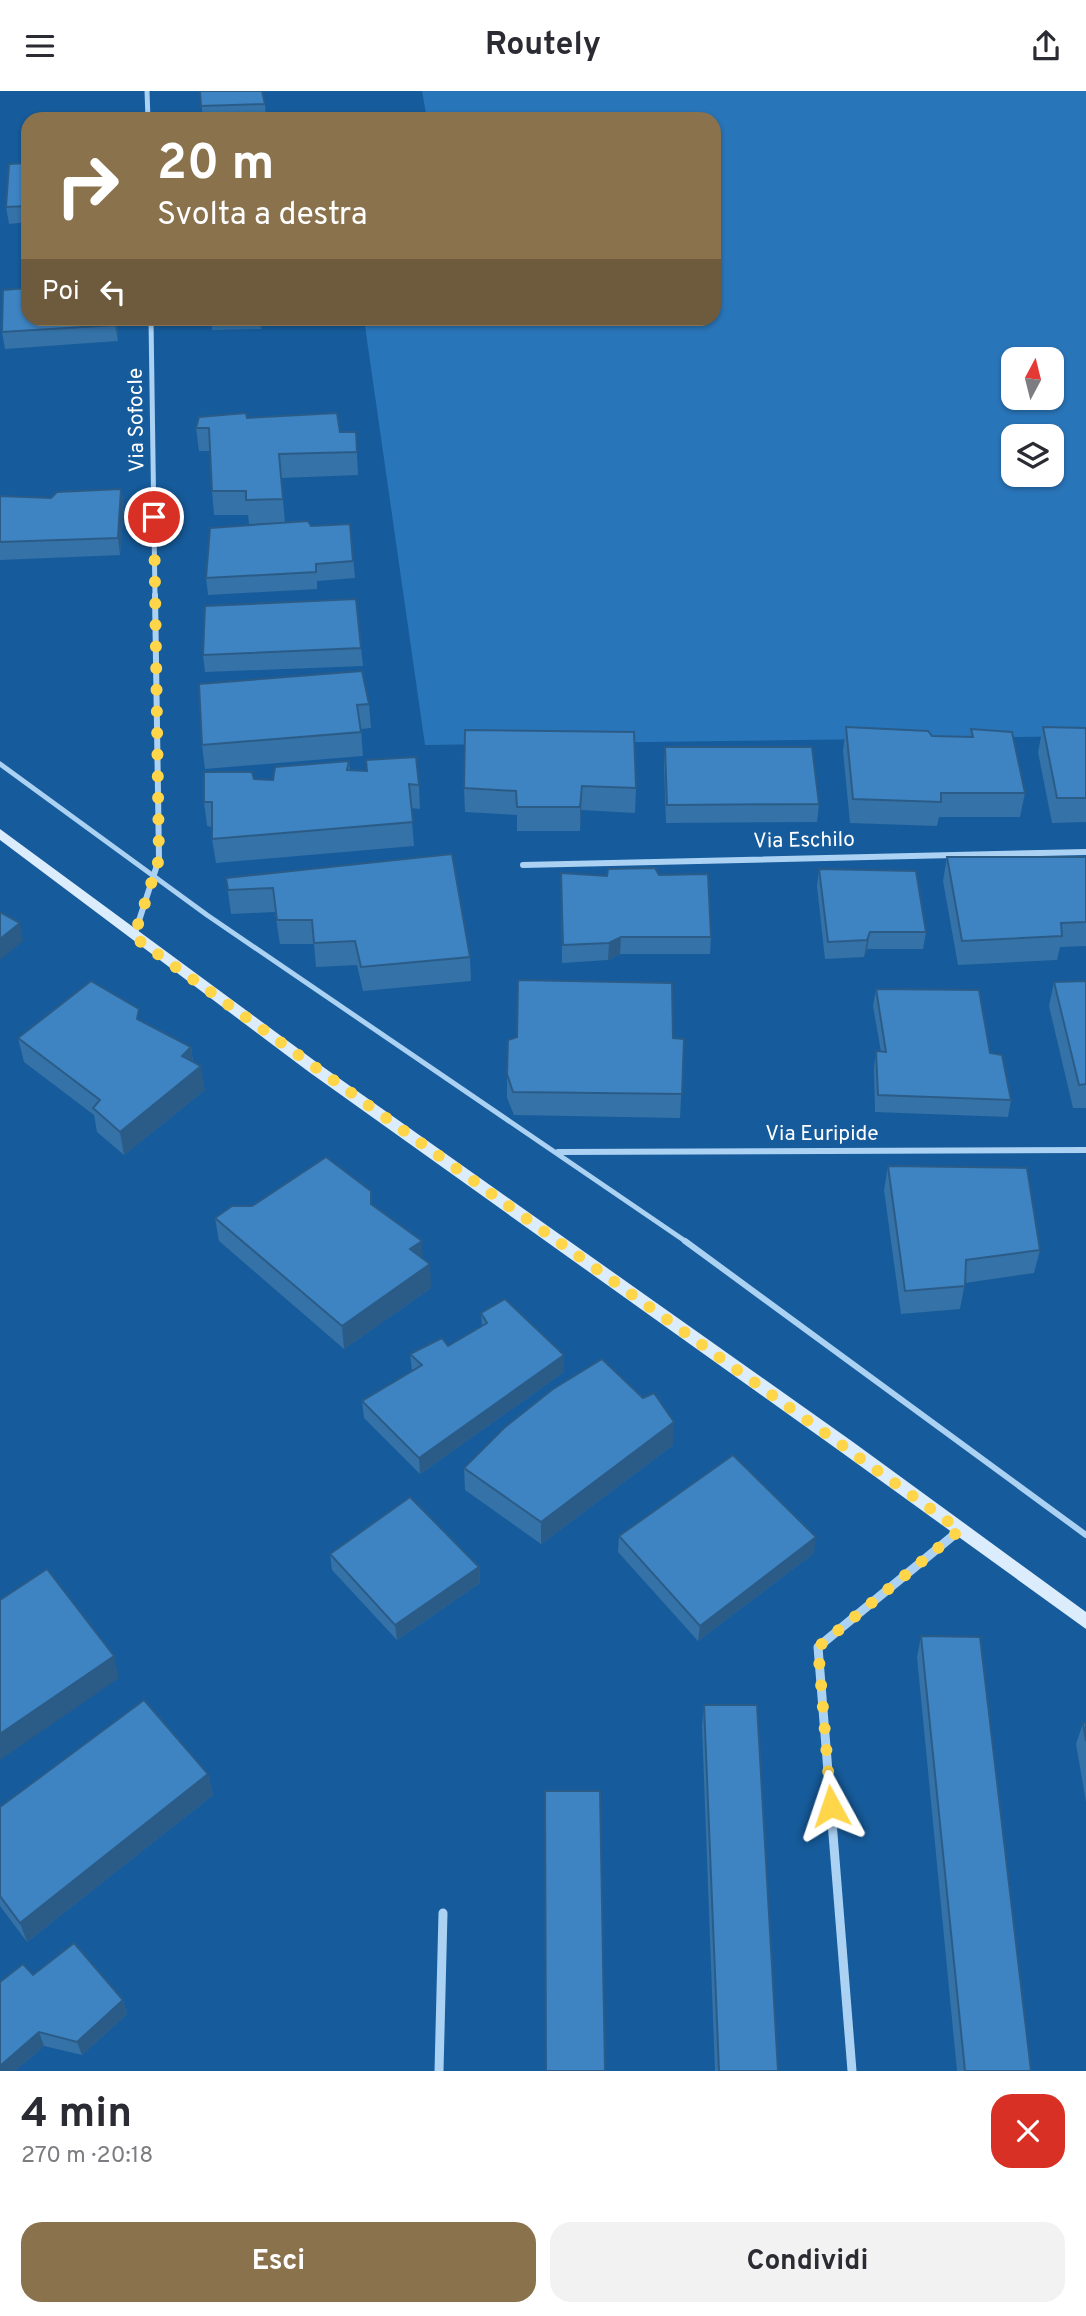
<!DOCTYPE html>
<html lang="it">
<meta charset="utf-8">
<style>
:root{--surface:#fff;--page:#f2f2f3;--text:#2b2b33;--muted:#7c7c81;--accent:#8a724d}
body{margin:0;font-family:Overpass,sans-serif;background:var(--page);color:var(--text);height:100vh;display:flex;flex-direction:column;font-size:26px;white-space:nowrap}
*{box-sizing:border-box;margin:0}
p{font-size:23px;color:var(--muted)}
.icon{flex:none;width:38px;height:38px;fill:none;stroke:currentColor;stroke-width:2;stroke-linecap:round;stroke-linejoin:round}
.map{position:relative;height:1980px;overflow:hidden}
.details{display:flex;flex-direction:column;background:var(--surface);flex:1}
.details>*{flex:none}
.hud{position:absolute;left:21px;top:21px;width:700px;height:214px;border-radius:21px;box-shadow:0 2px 5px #0004;background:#8a724d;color:#fff;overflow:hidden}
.needle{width:46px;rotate:7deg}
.tools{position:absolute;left:1001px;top:256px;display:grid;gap:14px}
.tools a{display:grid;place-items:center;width:63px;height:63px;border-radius:14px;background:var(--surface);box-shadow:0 2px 5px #0004;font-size:35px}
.pin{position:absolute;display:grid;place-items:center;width:60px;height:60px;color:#fff;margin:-30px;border:4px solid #fff;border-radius:50%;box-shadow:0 2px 7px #0007}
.me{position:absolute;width:77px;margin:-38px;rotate:355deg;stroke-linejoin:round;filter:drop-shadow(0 0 5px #0008)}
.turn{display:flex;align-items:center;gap:24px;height:147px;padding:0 21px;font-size:32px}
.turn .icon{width:91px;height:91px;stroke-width:2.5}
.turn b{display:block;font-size:49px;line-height:60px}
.then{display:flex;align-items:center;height:66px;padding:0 21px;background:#0003;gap:14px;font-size:26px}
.round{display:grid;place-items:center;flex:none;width:74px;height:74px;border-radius:21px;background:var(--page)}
.headline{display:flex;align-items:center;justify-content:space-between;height:119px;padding:0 21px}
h1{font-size:42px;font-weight:700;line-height:52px}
.cta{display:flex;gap:14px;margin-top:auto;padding:14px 21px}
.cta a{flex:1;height:80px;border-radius:21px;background:var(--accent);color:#fff;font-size:28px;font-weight:700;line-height:80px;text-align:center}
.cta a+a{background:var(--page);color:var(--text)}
header{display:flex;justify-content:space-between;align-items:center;height:91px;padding:0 21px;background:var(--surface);font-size:32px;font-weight:700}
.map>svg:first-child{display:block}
.green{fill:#2975b9;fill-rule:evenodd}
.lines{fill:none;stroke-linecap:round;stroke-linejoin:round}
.lane-far1{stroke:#abd1f3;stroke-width:5}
.lane{stroke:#abd1f3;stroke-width:6}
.street-far2{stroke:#abd1f3;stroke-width:5}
.street-far1{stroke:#abd1f3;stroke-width:6}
.street{stroke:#abd1f3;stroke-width:9}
.secondary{fill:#dbecfc;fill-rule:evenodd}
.wall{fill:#3572a7}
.shaded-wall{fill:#2b5c88}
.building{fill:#3e84c2;stroke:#2b5c88;stroke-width:2}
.route{stroke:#ffd54a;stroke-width:12;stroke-dasharray:0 21.6}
.labels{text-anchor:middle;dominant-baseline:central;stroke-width:7;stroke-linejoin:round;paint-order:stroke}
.street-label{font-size:21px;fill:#fff;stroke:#165b9b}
</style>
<header><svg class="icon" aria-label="menu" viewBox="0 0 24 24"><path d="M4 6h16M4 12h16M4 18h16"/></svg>Routely<svg class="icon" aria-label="share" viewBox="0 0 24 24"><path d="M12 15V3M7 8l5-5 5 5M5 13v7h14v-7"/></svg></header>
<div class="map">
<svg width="1086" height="1980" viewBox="0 0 1086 1980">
<rect width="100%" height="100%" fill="#165b9b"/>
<path class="green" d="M 422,0 L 1086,0 L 1086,645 L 425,654 L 364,228 L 714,228 L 714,28 L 427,28 ZM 1013,268 L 1052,268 L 1052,306 L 1013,306 ZM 1013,345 L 1052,345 L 1052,383 L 1013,383 Z"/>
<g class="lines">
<polyline class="lane-far1" points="0,673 207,824 688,1152"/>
<polyline class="lane" points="685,1150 1086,1444"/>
<g class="street-far2">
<polyline points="147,0 148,28"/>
<polyline points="151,228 155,505"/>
</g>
<g class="street-far1">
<polyline points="523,774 1086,761"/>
<polyline points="134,845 159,768 155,504"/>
<polyline points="558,1061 1086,1059"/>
</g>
<g class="street">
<polyline points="439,1980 443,1822"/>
<polyline points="852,1980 818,1556 960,1439"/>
</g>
<polygon class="secondary" points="0,738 319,973 853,1351 1086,1521 1086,1538 841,1361 309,981 0,749"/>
</g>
<g class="wall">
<polygon points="200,0 265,13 266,28 203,28"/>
<polygon points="28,72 28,131 9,133 6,116"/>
<polygon points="28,228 117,228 118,250 5,258 2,241"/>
<polygon points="211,228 313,228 313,231 264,233 261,238 212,239"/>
<polygon points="247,327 340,341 356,341 358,384 281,387 285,432 249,433 248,424 214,424 212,400 210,360 199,360 196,337"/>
<polygon points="121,398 124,415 120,464 0,469 0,405 51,407"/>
<polygon points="350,433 355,487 317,490 317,498 208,504 206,487 311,435"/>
<polygon points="361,557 363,575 205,581 203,564"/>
<polygon points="199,593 369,613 371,637 361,638 363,665 205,678 202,654"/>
<polygon points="846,636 932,645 970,646 971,638 1025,702 1020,726 939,726 937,735 850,732 843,660"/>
<polygon points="1043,636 1086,637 1086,731 1052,732 1038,661"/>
<polygon points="465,639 636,697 635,722 581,719 580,740 517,740 517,724 465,721 464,697"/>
<polygon points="665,656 819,713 817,731 666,732 664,674"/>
<polygon points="366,669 419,694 420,718 411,717 414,755 216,772 212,748 212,736 207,735 204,711 254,688 273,689 349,670 350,679 367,680"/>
<polygon points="452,763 470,866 471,890 363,900 357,874 316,876 314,853 280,853 275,821 231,823 226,787"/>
<polygon points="947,766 1086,766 1086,855 1060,856 1057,869 958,874 943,790"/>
<polygon points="819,778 926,841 923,858 867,858 864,866 825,868 817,795"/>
<polygon points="561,782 607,785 659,784 711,846 710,863 620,863 608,869 562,872"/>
<polygon points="1086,890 1086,1017 1073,1017 1049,915 1054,891"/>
<polygon points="876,898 990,962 1011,1009 1008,1026 875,1021 874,977 876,960 881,961 873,915"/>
<polygon points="141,930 191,956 193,971 205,999 124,1064 97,1041 94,1024 24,971 18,947"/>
<polygon points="673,947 684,948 680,1027 514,1024 507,1007 507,983"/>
<polygon points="888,1075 1040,1159 1034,1182 965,1192 960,1218 901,1223 884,1099"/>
<polygon points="371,1100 372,1114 423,1167 431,1197 344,1258 219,1150 215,1127 252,1115"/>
<polygon points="481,1222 564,1281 420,1383 364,1327 362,1310 412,1280 410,1263 448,1255 482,1235"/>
<polygon points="673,1354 541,1453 465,1399 464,1377"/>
<polygon points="619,1445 814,1462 698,1550 618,1461"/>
<polygon points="330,1463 479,1476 480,1492 397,1549 332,1479"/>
<polygon points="921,1545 1031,1980 957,1980 917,1566"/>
<polygon points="704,1614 778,1980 715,1980 702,1635"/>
<polygon points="1083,1632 1086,1632 1086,1711 1076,1653"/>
<polygon points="208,1683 213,1704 27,1851 0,1815 0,1716"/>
<polygon points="33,1884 123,1909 127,1923 82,1964 44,1955 15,1980 0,1980"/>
</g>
<g class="shaded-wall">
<polygon points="115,228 117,228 118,250 115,234"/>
<polygon points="260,228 264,228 264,233 261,238"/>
<polygon points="121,398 124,415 120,464 118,447"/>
<polygon points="582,695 581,719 580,740 580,716"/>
<polygon points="20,832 23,850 0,869 0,848"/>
<polygon points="870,841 867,858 864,866 867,849"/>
<polygon points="621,846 620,863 608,869 609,852"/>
<polygon points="191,956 194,980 201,975 205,999 124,1064 120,1041"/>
<polygon points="422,1150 423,1173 410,1158"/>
<polygon points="430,1173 431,1197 344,1258 342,1235"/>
<polygon points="564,1264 564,1281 420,1383 419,1367"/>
<polygon points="674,1331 673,1354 541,1453 541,1431"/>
<polygon points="816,1446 814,1462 698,1550 700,1535"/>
<polygon points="479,1476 480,1492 397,1549 395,1534"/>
<polygon points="114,1565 119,1587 0,1669 0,1643"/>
<polygon points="208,1683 213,1704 27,1851 20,1832"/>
<polygon points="123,1909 127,1923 82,1964 77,1951"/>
<polygon points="39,1941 44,1955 15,1980 0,1980 0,1975"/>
</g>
<g class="building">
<polygon points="200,0 262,0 265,13 201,15"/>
<polygon points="28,72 28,115 6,116 9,73"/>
<polygon points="28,197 28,228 115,228 115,234 2,241 3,199"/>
<polygon points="246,322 247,327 337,322 340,341 356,341 357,361 279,363 283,408 246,409 246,400 212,400 209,337 196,337 199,326"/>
<polygon points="121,398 118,447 0,451 0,405 51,407 57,401"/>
<polygon points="308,430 311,435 350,433 353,470 316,473 316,481 206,487 210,437"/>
<polygon points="356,508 361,557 203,564 205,515"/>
<polygon points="362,580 369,613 357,614 361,641 202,654 199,593"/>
<polygon points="846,636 928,640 932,645 973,646 971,638 1012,641 1025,702 941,702 941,711 853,708"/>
<polygon points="1043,636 1086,637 1086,707 1057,707"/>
<polygon points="465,639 634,641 636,697 582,695 580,716 517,716 516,700 464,697"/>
<polygon points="665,656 812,656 819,713 667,714"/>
<polygon points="416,666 419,694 409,693 413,731 212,748 212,711 204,711 204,681 252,681 254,688 273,689 275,676 349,670 347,679 367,680 366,669"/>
<polygon points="452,763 470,866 361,876 355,850 314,852 312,829 277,829 273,797 228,799 226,787"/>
<polygon points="947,766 1086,766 1086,831 1061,832 1062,845 962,850"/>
<polygon points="655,777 659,784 708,783 711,846 621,846 609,852 563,854 561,782 607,785 608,778"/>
<polygon points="819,778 916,780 926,841 870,841 867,849 828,851"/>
<polygon points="0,821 20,832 0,848"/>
<polygon points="518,889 672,892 673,947 684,948 682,1003 513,1001 507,983 508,949 517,946"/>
<polygon points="91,890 139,918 137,928 191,956 182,965 201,975 120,1041 93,1017 100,1009 18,947"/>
<polygon points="1086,890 1086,993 1079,994 1054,891"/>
<polygon points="876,898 979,899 990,962 1002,964 1011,1009 878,1004 876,960 886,961"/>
<polygon points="326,1066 371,1100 371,1113 422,1150 410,1158 430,1173 342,1235 215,1127 232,1115 252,1115"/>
<polygon points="888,1075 1027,1077 1040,1159 966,1169 965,1195 905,1200"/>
<polygon points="505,1208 564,1264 419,1367 362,1310 422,1274 410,1263 442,1247 448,1255 487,1232 481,1222"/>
<polygon points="602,1268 643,1307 654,1302 674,1331 541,1431 464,1377 504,1337 553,1298"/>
<polygon points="733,1364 816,1446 700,1535 619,1445"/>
<polygon points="410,1406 479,1476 395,1534 330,1463"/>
<polygon points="47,1478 114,1565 0,1643 0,1509"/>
<polygon points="921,1545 980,1546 1031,1980 965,1980"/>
<polygon points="144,1609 208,1683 20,1832 0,1805 0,1716"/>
<polygon points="704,1614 757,1614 778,1980 719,1980"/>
<polygon points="1083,1632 1086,1632 1086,1650"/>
<polygon points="545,1700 600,1700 605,1980 546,1980"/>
<polygon points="74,1852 123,1909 77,1951 39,1941 0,1975 0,1891 23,1873 33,1884"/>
</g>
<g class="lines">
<polyline class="route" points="154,426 159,768 134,846 960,1439 818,1556 831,1715"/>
</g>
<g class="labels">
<g class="street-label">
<text transform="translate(137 329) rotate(-91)">Via Sofocle</text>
<text transform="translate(804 750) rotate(-1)">Via Eschilo</text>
<text x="822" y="1043">Via Euripide</text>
</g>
</g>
</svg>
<div class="tools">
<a><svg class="needle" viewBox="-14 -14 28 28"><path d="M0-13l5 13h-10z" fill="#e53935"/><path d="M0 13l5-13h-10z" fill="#7c7c81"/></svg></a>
<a><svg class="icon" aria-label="layers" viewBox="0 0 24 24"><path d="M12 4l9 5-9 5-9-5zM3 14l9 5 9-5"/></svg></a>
</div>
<div class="pin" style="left:154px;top:426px;background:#d93025"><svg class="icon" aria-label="arrive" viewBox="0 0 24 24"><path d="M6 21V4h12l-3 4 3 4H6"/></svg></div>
<svg class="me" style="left:831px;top:1715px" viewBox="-20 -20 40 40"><path d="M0-17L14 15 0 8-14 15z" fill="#ffd54a" stroke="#fff" stroke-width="4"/></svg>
<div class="hud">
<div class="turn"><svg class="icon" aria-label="right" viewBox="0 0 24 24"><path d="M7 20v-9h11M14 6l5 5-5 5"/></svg><div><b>20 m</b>Svolta a destra</div></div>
<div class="then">Poi<svg class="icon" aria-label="left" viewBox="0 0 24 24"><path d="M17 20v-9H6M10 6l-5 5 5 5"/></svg></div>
</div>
</div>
<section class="details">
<div class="headline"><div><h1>4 min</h1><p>270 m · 20:18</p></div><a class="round" style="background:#d93025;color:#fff"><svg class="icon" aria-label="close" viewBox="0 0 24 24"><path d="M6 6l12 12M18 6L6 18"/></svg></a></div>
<div class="cta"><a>Esci</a><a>Condividi</a></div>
</section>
